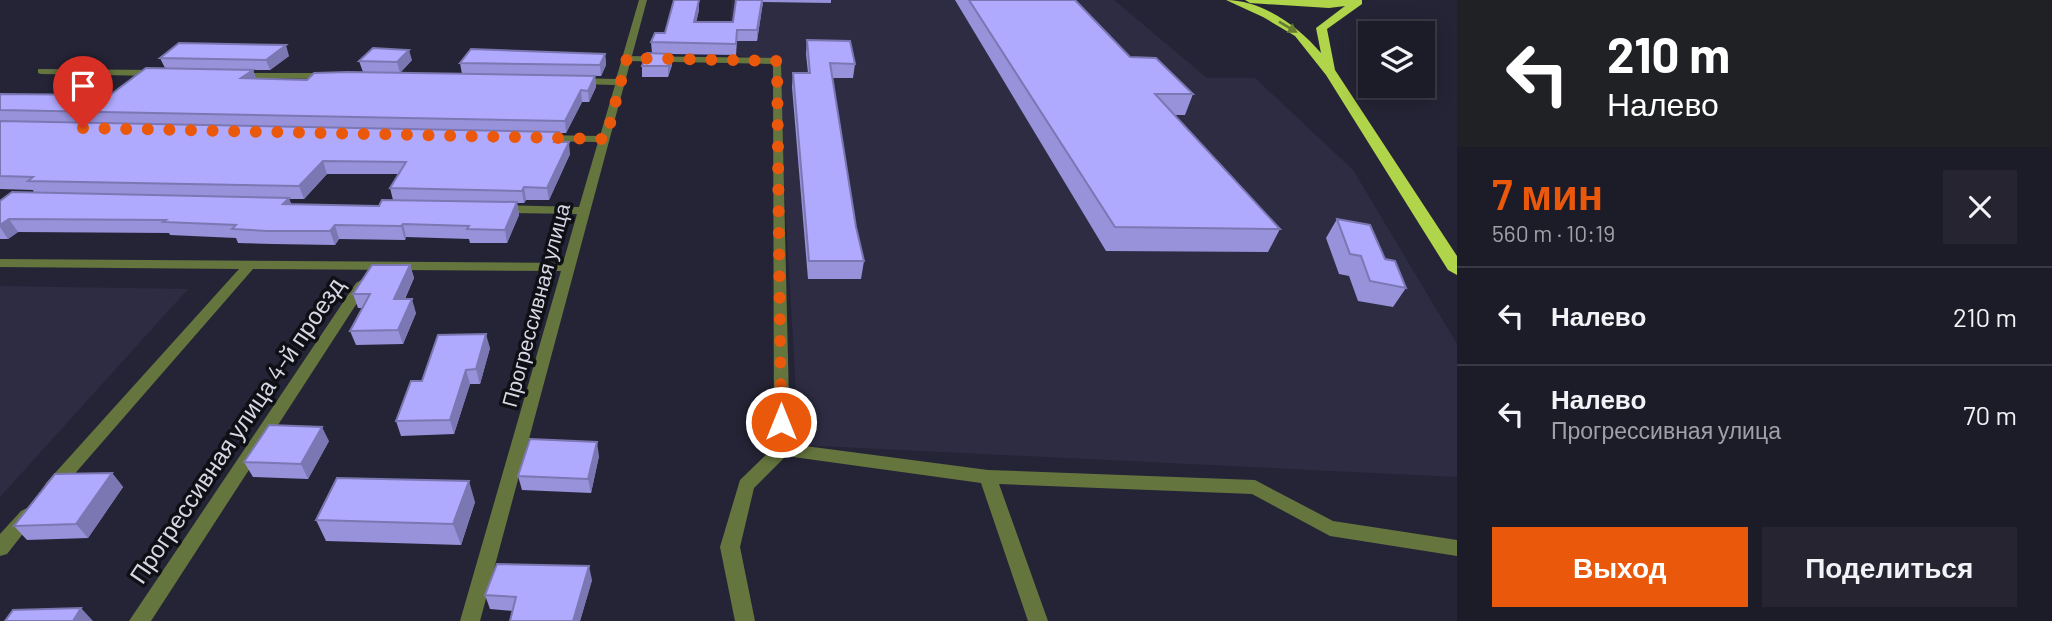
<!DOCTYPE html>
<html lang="ru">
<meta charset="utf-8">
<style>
:root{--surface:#1c1b28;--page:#252430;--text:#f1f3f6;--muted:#a0a1a8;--line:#3a3945;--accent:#ea580c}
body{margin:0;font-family:Barlow,sans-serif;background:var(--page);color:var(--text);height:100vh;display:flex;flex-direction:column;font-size:26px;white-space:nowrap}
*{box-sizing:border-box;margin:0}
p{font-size:23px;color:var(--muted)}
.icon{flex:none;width:38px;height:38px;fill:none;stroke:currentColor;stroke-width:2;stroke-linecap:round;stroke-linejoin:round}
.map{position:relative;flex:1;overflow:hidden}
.drawer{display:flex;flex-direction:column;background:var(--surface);width:595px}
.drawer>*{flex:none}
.banner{background:#202124;color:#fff;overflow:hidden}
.fabs{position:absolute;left:1358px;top:21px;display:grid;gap:14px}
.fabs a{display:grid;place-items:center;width:77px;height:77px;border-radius:0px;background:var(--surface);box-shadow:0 4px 18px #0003,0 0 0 2px var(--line);font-size:35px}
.pin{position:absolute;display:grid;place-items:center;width:60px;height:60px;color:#fff;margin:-72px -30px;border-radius:50% 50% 50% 0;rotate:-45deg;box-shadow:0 0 7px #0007}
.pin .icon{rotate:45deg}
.me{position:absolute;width:77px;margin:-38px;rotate:0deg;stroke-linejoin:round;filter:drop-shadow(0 0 5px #0008)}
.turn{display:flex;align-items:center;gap:24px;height:147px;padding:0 35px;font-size:32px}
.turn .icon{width:91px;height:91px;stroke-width:2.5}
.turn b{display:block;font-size:49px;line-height:60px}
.round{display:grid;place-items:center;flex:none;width:74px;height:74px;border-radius:0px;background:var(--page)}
.head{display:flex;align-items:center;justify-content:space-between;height:119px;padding:0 35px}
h1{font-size:42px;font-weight:600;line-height:52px;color:var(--accent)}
.action{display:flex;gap:14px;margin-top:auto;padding:14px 35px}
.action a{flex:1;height:80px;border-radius:0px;background:var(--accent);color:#fff;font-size:28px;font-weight:600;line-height:80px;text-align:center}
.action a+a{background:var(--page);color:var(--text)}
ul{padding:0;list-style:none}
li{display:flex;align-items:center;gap:21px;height:98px;padding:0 35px;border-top:2px solid var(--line)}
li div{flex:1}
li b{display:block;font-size:26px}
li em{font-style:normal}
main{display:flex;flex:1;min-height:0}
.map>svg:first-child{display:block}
.built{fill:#2d2c43}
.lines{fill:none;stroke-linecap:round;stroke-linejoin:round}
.service{fill:#65753e;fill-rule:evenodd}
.minor{fill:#65753e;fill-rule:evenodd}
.trunk{fill:#b0d44a;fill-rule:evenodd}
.wall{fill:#9792da;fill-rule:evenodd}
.shaded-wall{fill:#7b77b2}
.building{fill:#b0aafe;stroke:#7b77b2;stroke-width:2}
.oneway{fill:#687b33}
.route{stroke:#ea580c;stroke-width:12;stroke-dasharray:0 21.6}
.labels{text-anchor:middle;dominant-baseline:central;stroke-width:7;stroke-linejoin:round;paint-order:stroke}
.street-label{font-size:21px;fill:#d7d7e3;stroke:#0f0f16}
.near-street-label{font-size:24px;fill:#d7d7e3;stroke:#0f0f16}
</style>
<main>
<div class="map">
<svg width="1457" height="621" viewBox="0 0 1457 621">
<rect width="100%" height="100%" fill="#252436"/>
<g class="built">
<polygon points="732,0 1114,0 1207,78 1255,78 1353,170 1457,344 1457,477 799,445 777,61 727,54"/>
<polygon points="0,286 188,289 0,497"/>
</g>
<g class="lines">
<polygon class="service" points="624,56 777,58 781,61 790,444 988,470 1255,480 1333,521 1457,540 1457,556 1330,536 1252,494 999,484 1048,621 1028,621 981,483 786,456 754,488 740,547 755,621 735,621 720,547 740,480 774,447 773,64 627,61 623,58"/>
<g class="minor">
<polygon points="639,0 647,0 480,621 460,621 561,271 253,269 58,493 52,495 46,493 43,488 46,483 239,269 0,267 0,259 563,263 577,214 500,213 494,209 500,205 579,207 598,142 541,141 536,138 541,135 600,136 615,85 577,84 572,81 577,78 616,79"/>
<polygon points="38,69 157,70 161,73 157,76 41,74 38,73"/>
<polygon points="234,73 329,73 334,76 329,79 237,78 233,75"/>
<polygon points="363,279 370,283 151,621 129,621 356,283"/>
<polygon points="27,508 33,511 36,516 33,521 7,554 0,556 0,534 21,511"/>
</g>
<path class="trunk" d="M 1226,0 C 1262,0 1298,26 1321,53 L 1316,28 L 1345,6 L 1329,8 L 1250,3 L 1245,0 L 1362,0 L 1362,4 L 1327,29 L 1335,70 L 1457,256 L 1457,275 L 1448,270 L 1326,75 L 1295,36 L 1263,17 Z"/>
</g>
<g class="wall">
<polygon points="699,0 699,10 696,22 733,22 736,0 831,0 831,3 763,2 757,41 737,41 736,55 671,54 672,65 668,77 642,77 642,66 652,53 651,42 665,33"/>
<polygon points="955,0 1075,0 1130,57 1193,94 1185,115 1174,115 1280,229 1268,252 1106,251"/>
<polygon points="807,40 855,64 853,78 832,78 856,227 864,261 861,279 808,279 792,87 793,73 808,73 806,54"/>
<path d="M 605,54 L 606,65 L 601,76 L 485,74 L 595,76 L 596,87 L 589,102 L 582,102 L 566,133 L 559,133 L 560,142 L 570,154 L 549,200 L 526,200 L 524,203 L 517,203 L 519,215 L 507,243 L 470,243 L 469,239 L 406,237 L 405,240 L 339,239 L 335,245 L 273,244 L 238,243 L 236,238 L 170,235 L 169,233 L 18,232 L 8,239 L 0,239 L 0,201 L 34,193 L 33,190 L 0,189 L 0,94 L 110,95 L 165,68 L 160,58 L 289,56 L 270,70 L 253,70 L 256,79 L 307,80 L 363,72 L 359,61 L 412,60 L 400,73 L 462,74 L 460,63 ZM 327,174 L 399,174 L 390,188 L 393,200 L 379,206 L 291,204 L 289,199 L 304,199 Z"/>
<polygon points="1337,219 1385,259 1406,288 1393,307 1358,301 1349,276 1339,274 1326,238"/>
<polygon points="410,265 414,278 405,299 416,313 403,344 356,345 350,331 362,308 358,308 353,294"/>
<polygon points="490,348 480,384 470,384 454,434 401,436 396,421 422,381"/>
<polygon points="329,441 308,479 253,477 244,462"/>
<polygon points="599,456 591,493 522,490 518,476"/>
<polygon points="112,473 123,487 88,538 27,540 14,526"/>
<polygon points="475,502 461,545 326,541 316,520"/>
<polygon points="592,580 580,621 510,621 513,611 490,609 485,595"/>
</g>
<g class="shaded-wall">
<polygon points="699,0 699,10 694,32 694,22"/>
<polygon points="762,0 763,0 763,2 757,41 757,30"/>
<polygon points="286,45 289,56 270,70 266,60"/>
<polygon points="409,50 412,60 400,73 397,62"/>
<polygon points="605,54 606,65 601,76 600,65"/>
<polygon points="671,54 672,65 668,77 668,66"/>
<polygon points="253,70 257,81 241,78"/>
<polygon points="595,76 596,87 589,102 588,91"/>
<polygon points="581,90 582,102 566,133 565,121"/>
<polygon points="559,132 561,144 554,142"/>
<polygon points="569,142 570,154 549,200 547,188"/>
<polygon points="323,161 327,174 304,199 299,186"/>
<polygon points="524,187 526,200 524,203 522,191"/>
<polygon points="289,198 294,211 283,204"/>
<polygon points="517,202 519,215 507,243 505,230"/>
<polygon points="9,219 18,232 8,239 0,227 0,225"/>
<polygon points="403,224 406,237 405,240 401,226"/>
<polygon points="335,225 339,239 335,245 330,231"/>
<polygon points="410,265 414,278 398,313 394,299"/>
<polygon points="412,299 416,313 403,344 398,330"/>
<polygon points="486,334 490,348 480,384 476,369"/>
<polygon points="466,370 470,384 454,434 450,420"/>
<polygon points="322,427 329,441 308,479 301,464"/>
<polygon points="597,442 599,456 591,493 588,479"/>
<polygon points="112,473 123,487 88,538 76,524"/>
<polygon points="469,481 475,502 461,545 453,524"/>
<polygon points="589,566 592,580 580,621 573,621"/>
<polygon points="81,608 93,621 73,621"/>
</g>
<g class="building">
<polygon points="674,0 699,0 694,22 733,22 736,0 762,0 757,30 737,30 736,44 651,42 655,33 665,33"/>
<polygon points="969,0 1075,0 1130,57 1156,58 1193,94 1155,94 1280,229 1115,227"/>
<polygon points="807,40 850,41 855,64 830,63 856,227 864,261 809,261 793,73 810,73"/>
<polygon points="179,43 286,45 266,60 160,58"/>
<polygon points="373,48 409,50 397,62 359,61"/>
<polygon points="471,49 605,54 600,65 460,63"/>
<polygon points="647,53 671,54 668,66 642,66"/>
<polygon points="146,68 253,70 241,78 307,80 314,73 348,72 595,76 588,91 581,90 565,121 0,110 0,94 110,95"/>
<polygon points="0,121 559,132 554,142 569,142 547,188 524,187 522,191 390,188 406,162 323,161 299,186 28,181 33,177 0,176"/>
<polygon points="12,192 289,198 283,204 379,206 382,200 517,202 505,230 467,229 469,226 403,224 401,226 335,225 330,231 267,231 232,229 236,225 163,222 166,220 9,219 0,225 0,201"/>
<polygon points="1337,219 1370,225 1385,259 1395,261 1406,288 1370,281 1361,256 1350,254"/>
<polygon points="372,265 410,265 394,299 412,299 398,330 350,331 370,294 353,294"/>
<polygon points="486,334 476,369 466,370 450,420 396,421 411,381 422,381 438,335"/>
<polygon points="269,425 322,427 301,464 244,462"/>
<polygon points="530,439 597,442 588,479 518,476"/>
<polygon points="112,473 76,524 14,526 55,474"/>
<polygon points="337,478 469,481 453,524 316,520"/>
<polygon points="497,564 589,566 573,621 510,621 516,597 485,595"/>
<polygon points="81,608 73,621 5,621 13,610"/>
</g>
<defs><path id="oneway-solid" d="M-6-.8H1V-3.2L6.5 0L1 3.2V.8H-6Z" transform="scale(1.75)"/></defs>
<use class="oneway" href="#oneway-solid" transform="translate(1288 27) rotate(31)"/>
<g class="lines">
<polyline class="route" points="83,128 606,139 627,58 777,61 781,422"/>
</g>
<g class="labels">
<g class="street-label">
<text transform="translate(535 305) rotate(-75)">Прогрессивная улица</text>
</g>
<g class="near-street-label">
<text transform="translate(236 430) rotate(-56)">Прогрессивная улица 4-й проезд</text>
</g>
</g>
</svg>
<div class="fabs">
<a><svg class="icon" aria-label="layers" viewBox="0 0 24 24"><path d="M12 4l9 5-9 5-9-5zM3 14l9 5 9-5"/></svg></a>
</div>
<div class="pin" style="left:83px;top:128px;background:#d93025"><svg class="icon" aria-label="arrive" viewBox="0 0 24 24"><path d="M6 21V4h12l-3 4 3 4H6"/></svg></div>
<svg class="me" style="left:781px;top:422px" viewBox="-20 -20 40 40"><circle r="17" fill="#ea580c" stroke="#fff" stroke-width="3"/><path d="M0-11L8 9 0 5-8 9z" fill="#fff"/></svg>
</div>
<section class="drawer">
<div class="banner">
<div class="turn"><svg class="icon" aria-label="left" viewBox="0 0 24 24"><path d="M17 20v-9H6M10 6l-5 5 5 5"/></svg><div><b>210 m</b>Налево</div></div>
</div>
<div class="head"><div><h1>7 мин</h1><p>560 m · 10:19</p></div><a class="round"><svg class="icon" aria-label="close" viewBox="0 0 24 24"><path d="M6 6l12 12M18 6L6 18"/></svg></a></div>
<ul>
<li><svg class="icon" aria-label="left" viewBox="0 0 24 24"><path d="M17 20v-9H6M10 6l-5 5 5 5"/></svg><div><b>Налево</b></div><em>210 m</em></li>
<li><svg class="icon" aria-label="left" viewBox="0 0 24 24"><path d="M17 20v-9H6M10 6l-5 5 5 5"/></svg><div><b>Налево</b><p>Прогрессивная улица</p></div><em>70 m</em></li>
</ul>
<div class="action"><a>Выход</a><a>Поделиться</a></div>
</section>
</main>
